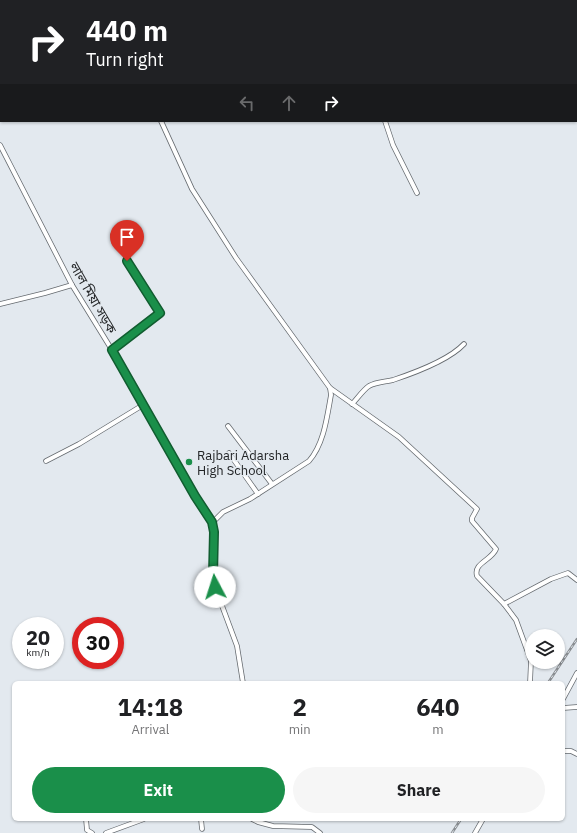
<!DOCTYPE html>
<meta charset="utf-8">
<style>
:root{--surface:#fff;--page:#f6f6f6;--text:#202124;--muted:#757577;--accent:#1a8f4a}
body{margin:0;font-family:"IBM Plex Sans","Noto Sans Bengali",sans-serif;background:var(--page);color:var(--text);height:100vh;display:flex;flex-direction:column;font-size:15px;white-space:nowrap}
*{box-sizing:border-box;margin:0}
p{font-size:13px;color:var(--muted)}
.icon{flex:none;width:22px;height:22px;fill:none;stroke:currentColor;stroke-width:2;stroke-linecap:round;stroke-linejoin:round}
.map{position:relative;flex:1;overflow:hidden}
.drawer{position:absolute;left:12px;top:681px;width:553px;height:140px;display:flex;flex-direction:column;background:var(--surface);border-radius:6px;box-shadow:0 1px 3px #0004}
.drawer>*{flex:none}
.hud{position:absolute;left:0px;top:0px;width:577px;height:122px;box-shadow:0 1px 3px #0004;background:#202124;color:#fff;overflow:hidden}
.tools{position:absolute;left:525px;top:629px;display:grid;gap:8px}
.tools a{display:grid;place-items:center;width:40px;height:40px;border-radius:50%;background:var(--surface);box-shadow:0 1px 3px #0004;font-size:20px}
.speed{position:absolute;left:12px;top:617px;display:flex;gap:8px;font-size:20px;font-weight:700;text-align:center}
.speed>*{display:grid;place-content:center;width:52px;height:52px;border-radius:50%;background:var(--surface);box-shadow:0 1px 3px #0004;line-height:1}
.speed small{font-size:10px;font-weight:400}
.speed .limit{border:6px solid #d22;background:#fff;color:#111}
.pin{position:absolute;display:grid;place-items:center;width:34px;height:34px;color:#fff;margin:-41px -17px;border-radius:50% 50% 50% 0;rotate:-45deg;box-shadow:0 0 4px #0007}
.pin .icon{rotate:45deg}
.me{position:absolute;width:44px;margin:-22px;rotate:355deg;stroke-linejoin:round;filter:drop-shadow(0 0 3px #0008)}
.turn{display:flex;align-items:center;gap:14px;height:84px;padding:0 20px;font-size:18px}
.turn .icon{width:52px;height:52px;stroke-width:2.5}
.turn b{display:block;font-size:28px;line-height:34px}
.lanes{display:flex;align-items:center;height:38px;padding:0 20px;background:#0003;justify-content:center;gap:20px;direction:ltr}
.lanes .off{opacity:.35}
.eta{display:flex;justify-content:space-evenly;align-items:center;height:68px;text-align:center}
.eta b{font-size:24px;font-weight:700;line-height:28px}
.cta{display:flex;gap:8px;margin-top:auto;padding:8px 20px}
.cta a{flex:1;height:46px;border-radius:24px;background:var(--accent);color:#fff;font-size:16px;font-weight:700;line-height:46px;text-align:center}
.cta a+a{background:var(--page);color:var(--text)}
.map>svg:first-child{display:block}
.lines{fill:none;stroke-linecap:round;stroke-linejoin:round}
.street-casing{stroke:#656a6f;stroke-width:5.5}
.primary-casing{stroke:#656a6f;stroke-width:8}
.street{stroke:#fff;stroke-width:4}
.primary{stroke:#fff;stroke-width:6}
.rail-casing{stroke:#898d91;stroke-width:2.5}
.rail{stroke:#e3e9ef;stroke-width:1;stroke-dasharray:3;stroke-linecap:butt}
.route-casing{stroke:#115d30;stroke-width:10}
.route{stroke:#1a8f4a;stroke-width:7}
.poi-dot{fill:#1a8f4a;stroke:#e3e9ef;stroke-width:1.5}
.labels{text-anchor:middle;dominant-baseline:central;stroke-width:3;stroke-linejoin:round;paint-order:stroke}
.street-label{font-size:13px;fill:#222426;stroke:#e3e9ef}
.poi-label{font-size:13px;fill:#222426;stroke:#e3e9ef;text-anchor:start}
</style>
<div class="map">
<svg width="577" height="833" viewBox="0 0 577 833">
<rect width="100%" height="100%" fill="#e3e9ef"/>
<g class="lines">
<defs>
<g id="street">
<polyline points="98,0 99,1"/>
<polyline points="159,1 161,0"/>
<polyline points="370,1 370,0"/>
<polyline points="0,87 1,86"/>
<path d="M 161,121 L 192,189 L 236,258 L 330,388 L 331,395 C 327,417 324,444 309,461 L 250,499 L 223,512 L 213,522"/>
<polyline points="385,121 393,145 417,193"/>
<polyline points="0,145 72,285 112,350 195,496 213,522 214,532 213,575 215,587 237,646 243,683"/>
<polyline points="0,304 45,293 72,285"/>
<polyline points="112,350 160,313 113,235"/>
<path d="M 330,388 L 399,437 L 477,509 L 472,518 L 472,521 L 496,549 C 492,560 473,563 477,576 L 504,604 L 516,620 L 531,661 L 530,683"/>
<path d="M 352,404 C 357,399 363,390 369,386 C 376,382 385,382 393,380 C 414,373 449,360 464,344"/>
<polyline points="228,426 272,484"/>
<polyline points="229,453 258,494"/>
<polyline points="46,461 79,444 143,405"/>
<polyline points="504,604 551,579 568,573 577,580"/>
<polyline points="563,699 577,673"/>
<polyline points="563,708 577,707"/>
<polyline points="563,751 571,751 577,754"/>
<polyline points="86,819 87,830 92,833"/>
<polyline points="201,819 202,829"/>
<polyline points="252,819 258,822 273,826 312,827 320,833"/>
<polyline points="106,833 144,819"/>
<polyline points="475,833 483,819"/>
</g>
<g id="primary">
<polyline points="6,1 7,0"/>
<polyline points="0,8 1,7"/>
</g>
</defs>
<use href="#street" class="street-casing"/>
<use href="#primary" class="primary-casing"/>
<use href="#street" class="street"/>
<use href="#primary" class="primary"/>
<defs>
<g id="rail">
<polyline points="548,683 577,639"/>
<polyline points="452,833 461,819"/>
</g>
</defs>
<use href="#rail" class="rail-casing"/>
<use href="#rail" class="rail"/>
</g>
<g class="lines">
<defs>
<polyline id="route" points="127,261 160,313 112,350 195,496 212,522 214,532 213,575 215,587"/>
</defs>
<use href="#route" class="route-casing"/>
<use href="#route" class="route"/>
</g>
<circle class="poi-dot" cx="189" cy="462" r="4"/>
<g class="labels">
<g class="street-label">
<text transform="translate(93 298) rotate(60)">লাল মিয়া সড়ক</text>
</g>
<g class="poi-label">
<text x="197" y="455">Rajbari Adarsha<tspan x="197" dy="15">High School</tspan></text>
</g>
</g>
</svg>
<div class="tools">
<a><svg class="icon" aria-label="layers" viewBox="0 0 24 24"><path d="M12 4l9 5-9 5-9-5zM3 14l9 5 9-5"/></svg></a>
</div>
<div class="speed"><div>20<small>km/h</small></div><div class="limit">30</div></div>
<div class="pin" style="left:127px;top:261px;background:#d93025"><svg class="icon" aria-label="arrive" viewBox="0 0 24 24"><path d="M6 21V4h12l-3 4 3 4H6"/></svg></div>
<svg class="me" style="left:215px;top:587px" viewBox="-20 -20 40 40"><circle r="19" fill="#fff"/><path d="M0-13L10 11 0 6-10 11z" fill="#1a8f4a"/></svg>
<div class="hud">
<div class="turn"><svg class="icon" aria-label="right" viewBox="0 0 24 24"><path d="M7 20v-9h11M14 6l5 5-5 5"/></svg><div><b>440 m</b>Turn right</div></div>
<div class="lanes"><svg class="icon off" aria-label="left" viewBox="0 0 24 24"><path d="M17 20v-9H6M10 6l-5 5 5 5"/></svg><svg class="icon off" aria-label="ahead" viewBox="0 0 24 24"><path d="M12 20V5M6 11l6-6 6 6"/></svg><svg class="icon" aria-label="right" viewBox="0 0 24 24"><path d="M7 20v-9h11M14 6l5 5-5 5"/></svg></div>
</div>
<section class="drawer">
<div class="eta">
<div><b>14:18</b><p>Arrival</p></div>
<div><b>2</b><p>min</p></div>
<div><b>640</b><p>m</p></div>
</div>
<div class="cta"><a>Exit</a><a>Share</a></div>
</section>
</div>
